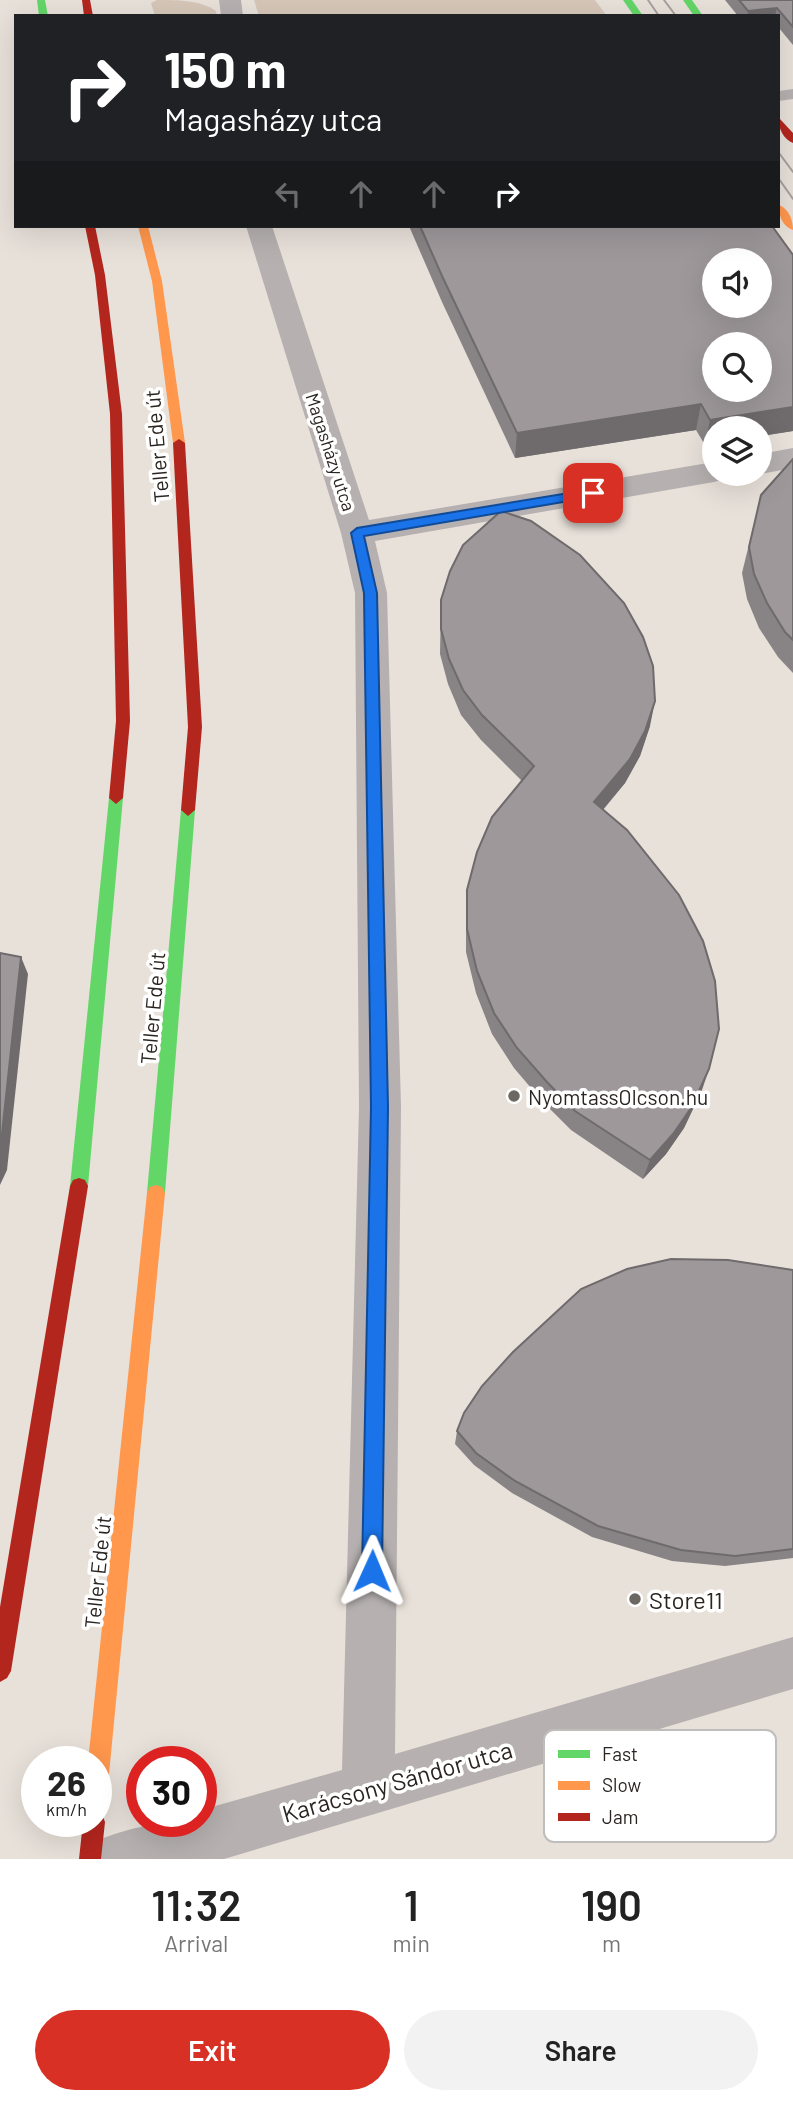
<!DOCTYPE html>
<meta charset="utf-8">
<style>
:root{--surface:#fff;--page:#f2f2f2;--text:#222;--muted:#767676;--accent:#d93025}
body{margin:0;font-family:Barlow,sans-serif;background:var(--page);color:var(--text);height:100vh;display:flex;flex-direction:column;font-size:26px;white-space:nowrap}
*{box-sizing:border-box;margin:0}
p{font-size:23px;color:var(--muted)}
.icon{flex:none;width:38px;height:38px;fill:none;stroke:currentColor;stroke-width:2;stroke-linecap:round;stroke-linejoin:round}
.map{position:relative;height:1859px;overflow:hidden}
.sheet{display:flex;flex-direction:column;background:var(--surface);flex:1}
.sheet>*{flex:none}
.top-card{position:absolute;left:14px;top:14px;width:766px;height:214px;border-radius:0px;box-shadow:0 7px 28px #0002;background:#202124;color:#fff;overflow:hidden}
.tools{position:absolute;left:702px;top:248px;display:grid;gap:14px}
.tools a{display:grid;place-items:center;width:70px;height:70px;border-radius:50%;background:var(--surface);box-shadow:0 7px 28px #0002;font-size:35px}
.speed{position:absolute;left:21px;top:1746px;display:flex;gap:14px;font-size:35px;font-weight:700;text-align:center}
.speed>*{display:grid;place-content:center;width:91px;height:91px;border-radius:50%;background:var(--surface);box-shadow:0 7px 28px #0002;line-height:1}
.speed small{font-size:18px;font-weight:400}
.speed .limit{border:10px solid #d22;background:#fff;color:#111}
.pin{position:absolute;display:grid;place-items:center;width:60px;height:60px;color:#fff;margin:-30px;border-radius:14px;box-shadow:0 4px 10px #0006}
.me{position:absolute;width:77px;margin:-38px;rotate:1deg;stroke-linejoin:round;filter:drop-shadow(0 0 5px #0008)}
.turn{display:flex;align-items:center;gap:24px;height:147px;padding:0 35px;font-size:32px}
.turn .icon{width:91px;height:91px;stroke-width:2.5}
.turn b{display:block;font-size:49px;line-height:60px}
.lanes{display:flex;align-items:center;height:66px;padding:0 35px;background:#0003;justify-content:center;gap:35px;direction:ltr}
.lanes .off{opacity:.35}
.eta{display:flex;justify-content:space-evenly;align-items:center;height:119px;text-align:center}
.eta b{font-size:42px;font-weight:600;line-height:49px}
.button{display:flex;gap:14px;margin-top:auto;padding:14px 35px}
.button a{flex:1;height:80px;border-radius:42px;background:var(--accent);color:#fff;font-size:28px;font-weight:600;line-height:80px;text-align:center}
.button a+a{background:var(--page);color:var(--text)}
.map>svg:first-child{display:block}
.green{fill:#d5c6b8}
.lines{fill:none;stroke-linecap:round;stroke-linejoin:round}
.lane{fill:#b6b0b0;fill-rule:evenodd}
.street{fill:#b6b0b0;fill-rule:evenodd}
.fast{fill:#63d668;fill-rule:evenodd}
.slow{fill:#ff974d;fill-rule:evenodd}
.jam{fill:#b3261e;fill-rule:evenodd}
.tram{stroke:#a5a09e;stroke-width:2}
.wall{fill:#888385}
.shaded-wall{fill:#6f6a6c}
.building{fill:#9e989b;stroke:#6f6a6c;stroke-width:2;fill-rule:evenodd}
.route{fill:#1a73e8;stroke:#114b97;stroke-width:2}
.poi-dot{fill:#6d6762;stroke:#fff;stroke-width:2.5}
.labels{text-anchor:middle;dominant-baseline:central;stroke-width:7;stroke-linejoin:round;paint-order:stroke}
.far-street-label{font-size:18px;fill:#2b2521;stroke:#fff}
.street-label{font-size:21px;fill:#2b2521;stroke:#fff}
.poi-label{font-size:21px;fill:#2b2521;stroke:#fff;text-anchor:start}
.near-poi-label{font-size:24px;fill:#2b2521;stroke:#fff;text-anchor:start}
.near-street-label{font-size:24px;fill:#2b2521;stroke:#fff}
.key{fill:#fff;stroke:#bfbebc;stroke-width:2}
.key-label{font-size:19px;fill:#2b2521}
</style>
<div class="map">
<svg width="793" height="1859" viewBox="0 0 793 1859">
<rect width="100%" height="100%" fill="#e8e1da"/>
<g class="green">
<path d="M 157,0 C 178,0 200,0 216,11 L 217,16 L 155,16 L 151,3 Z"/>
<polygon points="254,0 595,0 607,16 259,16"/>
</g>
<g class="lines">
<polygon class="lane" points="793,89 793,99 779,101 779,91"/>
<g class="street">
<polygon points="219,0 241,0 243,16 221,16"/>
<path d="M 246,226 L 272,226 L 369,520 L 714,462 L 714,474 L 728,474 L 725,479 L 714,482 L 375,541 L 387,593 L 401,1107 L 395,1754 L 793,1637 L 793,1689 L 224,1859 L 93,1859 L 101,1839 C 137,1825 163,1822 201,1822 L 201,1810 L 342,1770 L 359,1107 L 355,593 L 341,533 Z"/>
<polygon points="793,448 793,468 760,474 760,454"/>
</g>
<g class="fast">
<polygon points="37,0 45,0 48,16 39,16"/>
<polygon points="623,0 632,0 643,16 634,16"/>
<polygon points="683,0 692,0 703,16 694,16"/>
<polygon points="116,792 123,798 88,1186 85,1192 79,1194 73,1192 70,1186 109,798"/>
<polygon points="188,804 195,810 165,1193 162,1199 156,1201 150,1199 147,1193 181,810"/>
</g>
<g class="slow">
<path d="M 779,205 C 789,209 793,220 793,230 C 783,227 778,215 779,205 Z"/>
<polygon points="138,226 148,226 162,281 185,443 179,447 173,443 152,281"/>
<polygon points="156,1185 162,1187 165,1193 107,1795 104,1803 96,1806 96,1762 88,1762 147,1193 150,1187"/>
</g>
<g class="jam">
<polygon points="82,0 90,0 93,16 84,16"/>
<path d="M 779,118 L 793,133 L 793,143 C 783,139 778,128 779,118 Z"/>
<polygon points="85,226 95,226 105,275 122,414 130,721 123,798 116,804 109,798 116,721 110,414 95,275"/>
<polygon points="179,439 185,443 202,727 195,810 188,816 181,810 188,727 173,443"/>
<polygon points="79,1178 85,1180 88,1186 11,1671 7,1678 0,1682 0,1607 70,1186 73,1180"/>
<polygon points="96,1812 102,1814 105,1822 101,1859 79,1859 83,1822 96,1822"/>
</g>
<g class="tram">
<polyline points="648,0 659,16"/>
<polyline points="664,0 676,16"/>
<polyline points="779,153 793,172"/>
<polyline points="779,179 793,199"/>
</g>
</g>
<g class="wall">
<polygon points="725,0 793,0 793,45 779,28 779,16 738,16"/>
<polygon points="409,226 772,226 793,255 793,431 705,445 696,430 515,458 442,302"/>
<polygon points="793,459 793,673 778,657 759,628 747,599 742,573 761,495"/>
<polygon points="441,600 650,726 640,756 625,783 603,810 702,1090 684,1128 666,1154 643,1179 571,1130 543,1102 514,1068 492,1034 476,993 466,952 466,913 467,890 522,781 481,740 461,715 448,684 440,654"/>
<polygon points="793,1270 793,1558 725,1566 672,1561 592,1537 512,1493 474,1465 455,1444 457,1431"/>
</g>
<g class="shaded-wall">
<polygon points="777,8 775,16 748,16 748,11"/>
<polygon points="701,404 696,430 515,458 517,433"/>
<polygon points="793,407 793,431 760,436 760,429 714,429 714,444 705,445 710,420"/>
<polygon points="655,701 650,726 640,756 625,783 589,826 594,802"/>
<polygon points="21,957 28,974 7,1170 0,1185 0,1152"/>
<polygon points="709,1069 702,1090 684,1128 666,1154 643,1179 650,1160"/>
</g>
<g class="building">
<polygon points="739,0 793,0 793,27 777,8 748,11"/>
<path d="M 420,226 L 772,226 L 793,255 L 793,407 L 710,420 L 701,404 L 517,433 L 442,276 ZM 714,261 L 760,261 L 760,306 L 714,306 ZM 714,345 L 760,345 L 760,390 L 714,390 Z"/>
<polygon points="793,459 793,640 785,632 767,603 754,574 749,547 761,495"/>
<polygon points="501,511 531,521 580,555 624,603 643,637 653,666 655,701 645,731 630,759 594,802 627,830 679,895 703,941 715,981 719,1029 709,1069 691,1108 673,1134 650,1160 575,1111 547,1082 517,1048 494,1013 477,971 467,929 467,890 477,852 492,817 534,766 482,715 463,690 449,659 441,629 441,600 450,571 463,545"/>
<polygon points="0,953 21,957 0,1152"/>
<polygon points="671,1259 728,1260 793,1270 793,1549 735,1556 681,1550 598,1526 515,1481 476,1453 457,1431 464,1413 482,1386 513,1352 581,1289 627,1269"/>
</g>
<polygon class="route" points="593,489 600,493 598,496 364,536 377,593 388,1107 382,1571 379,1579 372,1582 365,1579 362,1571 371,1107 364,593 351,533 357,528"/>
<g class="poi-dot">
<circle cx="514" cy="1096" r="7"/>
<circle cx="635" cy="1599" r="7"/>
</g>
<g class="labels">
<g class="far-street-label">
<text transform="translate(331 452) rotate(72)">Magasházy utca</text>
</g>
<g class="street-label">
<text transform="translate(156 446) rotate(-95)">Teller Ede út</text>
<text transform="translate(152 1008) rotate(-85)">Teller Ede út</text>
<text transform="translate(97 1572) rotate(-84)">Teller Ede út</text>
</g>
<g class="poi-label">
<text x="528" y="1096">NyomtassOlcson.hu</text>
</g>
<g class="near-poi-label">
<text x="649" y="1599">Store11</text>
</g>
<g class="near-street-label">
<text transform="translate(397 1781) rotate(-16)">Karácsony Sándor utca</text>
</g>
</g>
<rect x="544" y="1730" width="232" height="112" rx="10" class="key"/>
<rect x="558" y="1750" width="32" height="8" fill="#63d668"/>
<rect x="558" y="1781" width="32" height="9" fill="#ff974d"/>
<rect x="558" y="1813" width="32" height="8" fill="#b3261e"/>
<g class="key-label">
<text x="602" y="1761">Fast</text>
<text x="602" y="1792">Slow</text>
<text x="602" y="1824">Jam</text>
</g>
</svg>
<div class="tools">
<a><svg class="icon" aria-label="sound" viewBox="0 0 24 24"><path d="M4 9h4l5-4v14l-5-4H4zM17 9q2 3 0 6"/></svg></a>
<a><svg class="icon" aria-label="search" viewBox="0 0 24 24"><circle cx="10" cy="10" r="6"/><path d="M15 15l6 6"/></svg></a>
<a><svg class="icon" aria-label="layers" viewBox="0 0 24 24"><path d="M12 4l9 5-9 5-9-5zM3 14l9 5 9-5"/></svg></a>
</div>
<div class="speed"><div>26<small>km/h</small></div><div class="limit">30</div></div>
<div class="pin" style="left:593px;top:493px;background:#d93025"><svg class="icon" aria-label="arrive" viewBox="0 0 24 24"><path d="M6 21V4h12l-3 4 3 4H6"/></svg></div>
<svg class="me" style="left:372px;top:1571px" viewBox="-20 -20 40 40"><path d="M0-17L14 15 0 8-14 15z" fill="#1a73e8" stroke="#fff" stroke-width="4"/></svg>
<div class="top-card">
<div class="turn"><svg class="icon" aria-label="right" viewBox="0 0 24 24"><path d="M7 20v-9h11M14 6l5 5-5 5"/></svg><div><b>150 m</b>Magasházy utca</div></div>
<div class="lanes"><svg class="icon off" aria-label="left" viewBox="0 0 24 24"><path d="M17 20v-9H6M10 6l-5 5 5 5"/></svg><svg class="icon off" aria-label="ahead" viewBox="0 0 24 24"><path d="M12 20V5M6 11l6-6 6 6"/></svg><svg class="icon off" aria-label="ahead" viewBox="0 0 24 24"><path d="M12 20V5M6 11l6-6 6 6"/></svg><svg class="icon" aria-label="right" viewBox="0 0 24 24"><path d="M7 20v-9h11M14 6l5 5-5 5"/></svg></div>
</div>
</div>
<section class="sheet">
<div class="eta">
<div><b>11:32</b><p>Arrival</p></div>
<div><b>1</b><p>min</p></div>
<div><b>190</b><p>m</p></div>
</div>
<div class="button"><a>Exit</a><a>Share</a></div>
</section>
